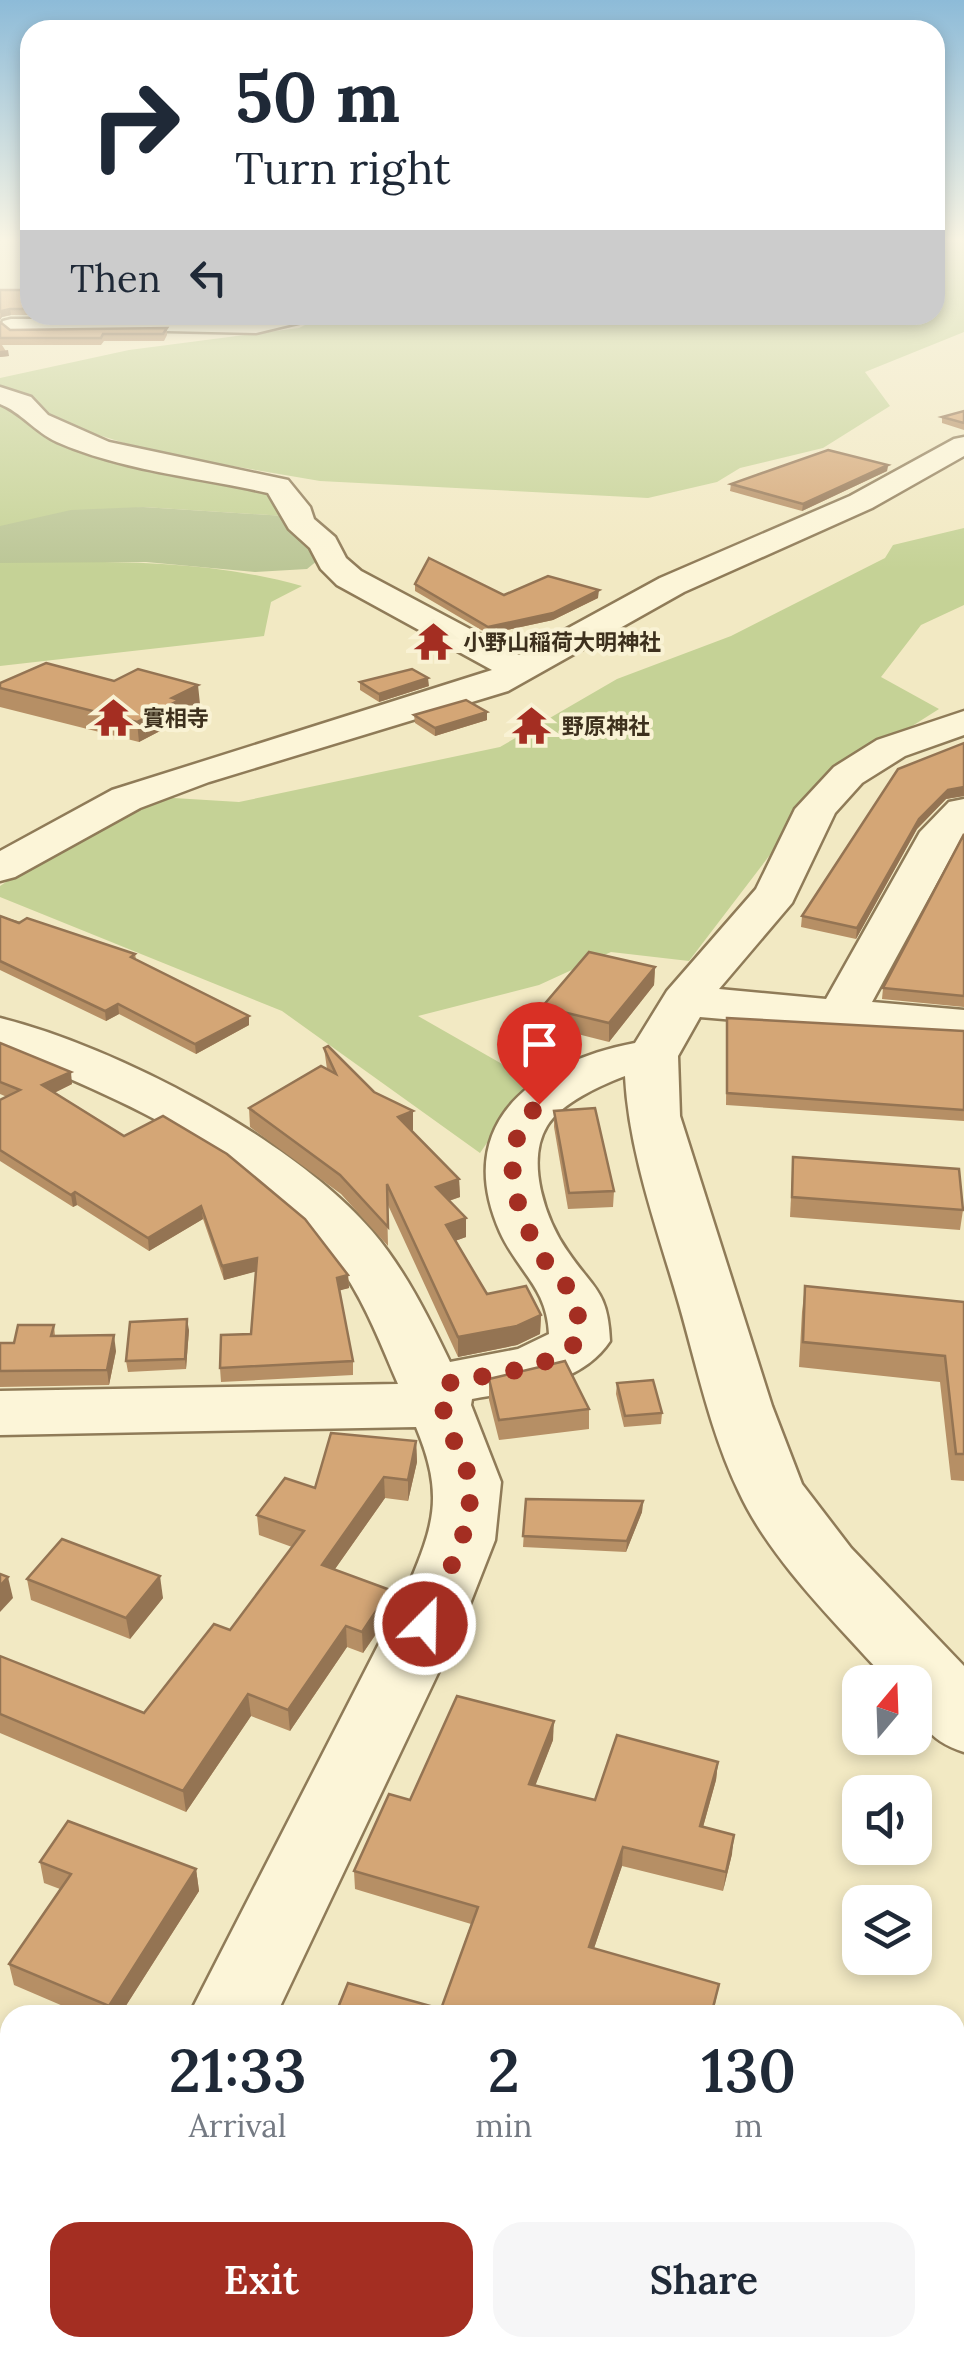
<!DOCTYPE html>
<meta charset="utf-8">
<style>
:root{--surface:#fff;--page:#f6f6f7;--text:#1f2937;--muted:#747a83;--accent:#a42e22}
body{margin:0;font-family:Lora,"Noto Sans JP",serif;background:var(--page);color:var(--text);height:100vh;display:flex;flex-direction:column;font-size:38px;white-space:nowrap}
*{box-sizing:border-box;margin:0}
p{font-size:32px;color:var(--muted)}
.icon{flex:none;width:55px;height:55px;fill:none;stroke:currentColor;stroke-width:2;stroke-linecap:round;stroke-linejoin:round}
.map{position:relative;flex:1;overflow:hidden}
.side{position:absolute;left:0px;top:2005px;width:965px;height:352px;display:flex;flex-direction:column;background:var(--surface);border-radius:30px 30px 0 0;box-shadow:0 5px 15px #0003}
.side>*{flex:none}
.guide{position:absolute;left:20px;top:20px;width:925px;height:305px;border-radius:30px;box-shadow:0 5px 15px #0003;background:#fff;color:var(--text);overflow:hidden}
.needle{width:65px;rotate:19deg}
.buttons{position:absolute;left:842px;top:1665px;display:grid;gap:20px}
.buttons a{display:grid;place-items:center;width:90px;height:90px;border-radius:20px;background:var(--surface);box-shadow:0 5px 15px #0003;font-size:50px}
.pin{position:absolute;display:grid;place-items:center;width:85px;height:85px;color:#fff;margin:-102px -42px;border-radius:50% 50% 50% 0;rotate:-45deg;box-shadow:0 0 10px #0007}
.pin .icon{rotate:45deg}
.me{position:absolute;width:110px;margin:-55px;rotate:23deg;stroke-linejoin:round;filter:drop-shadow(0 0 8px #0008)}
.turn{display:flex;align-items:center;gap:35px;height:210px;padding:0 50px;font-size:45px}
.turn .icon{width:130px;height:130px;stroke-width:2.5}
.turn b{display:block;font-size:70px;line-height:85px}
.then{display:flex;align-items:center;height:95px;padding:0 50px;background:#0003;gap:20px;font-size:38px}
.eta{display:flex;justify-content:space-evenly;align-items:center;height:170px;text-align:center}
.eta b{font-size:60px;font-weight:600;line-height:70px}
.cta{display:flex;gap:20px;margin-top:auto;padding:20px 50px}
.cta a{flex:1;height:115px;border-radius:30px;background:var(--accent);color:#fff;font-size:40px;font-weight:600;line-height:115px;text-align:center}
.cta a+a{background:var(--page);color:var(--text)}
.map>svg:first-child{display:block}
.green{fill:#c5d296}
.cemetery{fill:#bbc696}
.lines{fill:none;stroke-linecap:round;stroke-linejoin:round}
.minor-casing{stroke:#8f7b58;stroke-width:5}
.minor{fill:#fcf5d8;fill-rule:evenodd}
.wall{fill:#b68f65}
.shaded-wall{fill:#947453}
.building{fill:#d4a676;stroke:#947453;stroke-width:2.5}
.route{stroke:#a42e22;stroke-width:18;stroke-dasharray:0 32.4}
.labels{text-anchor:middle;dominant-baseline:central;stroke-width:8;stroke-linejoin:round;paint-order:stroke}
.far-poi-label{font-size:22px;font-weight:bold;fill:#3d301d;stroke:#f9f2d4;text-anchor:start}
</style>
<div class="map">
<svg width="964" height="2357" viewBox="0 0 964 2357">
<rect width="100%" height="100%" fill="#f2e9c3"/>
<g class="green">
<polygon points="935,240 964,240 964,332 865,372 890,406 823,448 740,468 717,482 648,498 320,481 156,453 67,425 0,390 0,378 129,350 299,328 325,315 935,315"/>
<polygon points="0,396 45,426 278,486 285,516 143,507 0,528"/>
<polygon points="964,528 964,605 921,625 881,677 939,709 827,780 689,961 611,952 539,985 418,1016 530,1080 480,1153 282,1011 0,897 0,886 50,853 157,797 239,802 500,747 617,679 731,636 885,558 893,545"/>
<path d="M 0,562 C 101,562 204,558 302,586 L 271,602 L 264,636 L 0,666 Z"/>
</g>
<polygon class="cemetery" points="143,507 285,516 323,556 307,569 255,572 146,562 0,563 0,526 71,510"/>
<g class="lines">
<defs>
<g id="minor">
<polygon points="273,315 313,315 310,320 256,333 122,330 11,333 0,327 3,321 11,319 256,319"/>
<path d="M 0,387 L 31,397 L 48,415 L 109,442 L 288,480 L 310,507 L 314,519 L 335,537 L 346,558 L 361,571 L 519,655 L 660,578 L 850,496 L 954,439 L 964,437 L 964,456 L 872,508 L 684,592 L 508,691 L 209,782 L 140,808 L 15,877 L 0,881 L 0,851 L 112,790 L 492,670 L 337,585 L 321,569 L 310,548 L 289,529 L 268,493 C 198,477 123,471 57,442 C 35,432 21,412 0,404 Z"/>
<path d="M 964,711 L 964,735 L 905,756 L 862,783 L 835,813 L 792,903 L 719,989 L 826,999 L 920,832 L 949,802 L 964,799 L 964,833 L 872,1002 L 964,1010 L 964,1040 L 700,1017 L 678,1056 L 680,1116 L 772,1406 L 802,1484 L 851,1548 L 964,1666 L 964,1752 C 927,1740 915,1721 915,1682 L 889,1682 C 840,1627 770,1560 739,1492 C 711,1434 697,1367 679,1304 C 658,1231 629,1153 625,1076 C 601,1085 561,1103 547,1126 C 525,1162 546,1221 568,1252 C 593,1289 608,1290 610,1341 C 581,1385 520,1390 472,1399 L 471,1405 L 501,1482 L 495,1540 L 466,1614 L 276,2015 L 189,2015 L 407,1589 C 435,1523 444,1495 416,1427 L 0,1435 L 0,1391 L 398,1384 C 381,1345 365,1302 340,1267 C 264,1160 118,1097 0,1050 L 0,1018 C 117,1047 294,1140 372,1231 C 405,1270 428,1316 450,1362 L 518,1349 L 549,1334 C 547,1287 518,1272 500,1232 C 451,1121 536,1062 635,1043 L 667,991 L 756,889 L 795,809 L 834,767 L 877,740 Z"/>
<polygon points="0,2254 10,2259 10,2348 113,2348 110,2357 10,2357 0,2352"/>
<polygon points="172,2348 297,2348 301,2357 175,2357"/>
</g>
</defs>
<use href="#minor" class="minor-casing"/>
<use href="#minor" class="minor"/>
</g>
<g class="wall">
<polygon points="0,290 30,290 30,315 213,315 11,315 2,317 0,320"/>
<polygon points="0,322 10,330 167,328 167,335 164,341 104,341 101,345 2,345 9,356 0,357"/>
<polygon points="964,411 964,430 942,423 942,417"/>
<polygon points="888,465 887,471 802,511 730,491 731,484"/>
<polygon points="415,584 504,595 598,598 553,620 488,634 415,591"/>
<polygon points="360,682 429,686 379,702 360,690"/>
<polygon points="0,683 200,704 181,714 181,720 139,742 0,707"/>
<polygon points="414,715 487,720 435,736 415,723"/>
<polygon points="964,743 964,796 946,799 917,829 856,939 801,927 802,916"/>
<polygon points="964,834 964,1007 882,999 883,988"/>
<polygon points="0,916 135,954 136,959 249,1025 196,1054 119,1014 106,1021 0,970"/>
<polygon points="655,967 654,985 609,1042 542,1025 542,1007"/>
<polygon points="727,1018 964,1031 964,1121 726,1105"/>
<polygon points="0,1043 72,1084 54,1093 348,1275 349,1288 339,1290 353,1361 353,1375 221,1382 220,1368 251,1334 256,1271 224,1280 203,1219 149,1251 77,1205 73,1207 0,1161 0,1100 7,1097 0,1094"/>
<polygon points="324,1048 374,1092 413,1111 413,1130 411,1130 459,1179 460,1197 449,1201 466,1218 466,1237 455,1241 487,1294 541,1315 540,1334 517,1345 458,1357 387,1203 388,1246 341,1194 250,1127 249,1108 327,1069"/>
<polygon points="554,1111 614,1191 613,1207 568,1209 554,1127"/>
<polygon points="793,1157 963,1210 960,1230 790,1217"/>
<polygon points="805,1286 964,1302 964,1481 951,1480 940,1382 799,1367 802,1312"/>
<polygon points="54,1325 55,1336 116,1351 109,1385 0,1387 0,1343 14,1343"/>
<polygon points="189,1330 186,1369 128,1372 126,1361"/>
<polygon points="489,1379 589,1409 589,1429 499,1440 489,1400"/>
<polygon points="617,1383 662,1413 661,1424 624,1427 616,1394"/>
<polygon points="416,1441 417,1462 408,1501 385,1498 335,1569 391,1611 388,1617 363,1653 347,1647 290,1731 251,1716 186,1812 0,1733 0,1656 144,1713 230,1630 292,1547 259,1535 257,1515"/>
<polygon points="526,1499 643,1501 642,1512 626,1552 523,1547"/>
<polygon points="27,1579 163,1598 130,1639 31,1600"/>
<polygon points="553,1740 535,1785 595,1800 718,1762 716,1780 703,1827 732,1854 723,1891 622,1866 594,1948 719,1984 713,2015 335,2015 441,2009 471,1924 355,1889 354,1871 410,1800"/>
<polygon points="40,1862 196,1869 199,1891 120,2015 84,2015 14,1985 9,1964 60,1889 44,1883"/>
<polygon points="0,2105 10,2109 10,2255 2,2251 0,2253"/>
</g>
<g class="shaded-wall">
<polygon points="10,309 11,315 2,317 0,320 1,311"/>
<polygon points="8,350 9,356 0,357 0,351"/>
<polygon points="888,465 887,471 802,511 803,504"/>
<polygon points="599,590 598,598 553,620 488,634 488,627"/>
<polygon points="428,678 429,686 379,702 379,694"/>
<polygon points="198,685 200,704 181,714 181,720 139,742 137,722 172,698"/>
<polygon points="487,712 487,720 435,736 435,728"/>
<polygon points="964,787 964,796 946,799 917,829 856,939 857,928 919,819 948,790"/>
<polygon points="655,967 654,985 609,1042 609,1023"/>
<polygon points="118,1004 119,1014 106,1021 105,1011"/>
<polygon points="249,1016 249,1025 196,1054 195,1044"/>
<polygon points="71,1072 72,1084 44,1098 42,1085"/>
<polygon points="413,1111 413,1130 399,1135 398,1117"/>
<polygon points="459,1179 460,1197 436,1205 436,1187"/>
<polygon points="75,1192 77,1205 73,1207 71,1195"/>
<polygon points="201,1206 203,1219 149,1251 148,1238"/>
<polygon points="466,1218 466,1237 446,1244 446,1225"/>
<polygon points="257,1258 258,1271 224,1280 222,1266"/>
<polygon points="348,1275 349,1288 338,1291 337,1278"/>
<polygon points="541,1315 540,1334 517,1345 458,1357 458,1337"/>
<polygon points="187,1319 189,1330 186,1369 185,1359"/>
<polygon points="114,1335 116,1351 109,1385 107,1370"/>
<polygon points="416,1441 417,1462 408,1501 408,1480"/>
<polygon points="384,1477 385,1498 323,1586 322,1565"/>
<polygon points="643,1501 642,1512 626,1552 627,1541"/>
<polygon points="160,1576 163,1598 130,1639 126,1618"/>
<polygon points="8,1577 13,1598 0,1612 0,1586"/>
<polygon points="390,1590 391,1611 363,1653 362,1632"/>
<polygon points="346,1626 347,1647 290,1731 288,1710"/>
<polygon points="248,1694 251,1716 186,1812 183,1791"/>
<polygon points="554,1721 553,1740 529,1802 529,1784"/>
<polygon points="718,1762 716,1780 698,1845 700,1826"/>
<polygon points="734,1835 732,1854 723,1891 726,1872"/>
<polygon points="623,1847 622,1866 588,1966 589,1947"/>
<polygon points="196,1869 199,1891 120,2015 110,2015 109,2006"/>
</g>
<g class="building">
<polygon points="0,290 30,290 30,309 10,309 1,311 0,313"/>
<polygon points="0,322 10,330 167,328 163,334 103,334 101,338 0,338"/>
<polygon points="964,411 964,423 942,417"/>
<polygon points="828,450 888,465 803,504 731,484"/>
<polygon points="429,558 504,595 548,576 599,590 553,613 488,627 415,584"/>
<polygon points="46,663 114,681 138,669 198,685 172,698 179,700 137,722 0,688 0,683"/>
<polygon points="412,669 428,678 379,694 360,682"/>
<polygon points="466,700 487,712 435,728 414,715"/>
<polygon points="964,743 964,787 948,790 919,819 857,928 802,916 898,769"/>
<polygon points="964,834 964,996 883,988"/>
<polygon points="0,916 19,923 27,918 135,954 131,957 249,1016 195,1044 118,1004 105,1011 0,961"/>
<polygon points="589,952 655,967 609,1023 542,1007"/>
<polygon points="727,1018 964,1031 964,1110 727,1093"/>
<polygon points="0,1043 71,1072 42,1085 124,1136 163,1116 227,1154 305,1219 348,1275 337,1278 353,1361 220,1368 221,1335 251,1334 257,1258 222,1266 201,1206 148,1238 75,1192 71,1195 0,1150 0,1100 20,1090 0,1082"/>
<polygon points="328,1046 374,1092 413,1111 398,1117 459,1179 436,1187 466,1218 446,1225 487,1294 526,1286 541,1315 517,1326 458,1337 387,1184 388,1227 340,1175 249,1108 321,1066 336,1074 324,1048"/>
<polygon points="595,1108 614,1191 569,1193 554,1111"/>
<polygon points="793,1157 959,1169 963,1210 792,1197"/>
<polygon points="805,1286 964,1302 964,1454 956,1454 945,1356 803,1342"/>
<polygon points="187,1319 185,1359 126,1361 130,1322"/>
<polygon points="18,1325 54,1325 51,1336 114,1335 107,1370 0,1371 0,1343 14,1343"/>
<polygon points="565,1361 589,1409 499,1420 489,1379"/>
<polygon points="653,1380 662,1413 625,1416 617,1383"/>
<polygon points="331,1433 416,1441 408,1480 384,1477 322,1565 390,1590 362,1632 346,1626 288,1710 248,1694 183,1791 0,1714 0,1656 144,1713 214,1624 230,1630 304,1531 257,1515 285,1478 315,1488"/>
<polygon points="526,1499 643,1501 627,1541 523,1536"/>
<polygon points="62,1539 160,1576 126,1618 27,1579"/>
<polygon points="0,1574 8,1577 0,1586"/>
<polygon points="457,1696 554,1721 529,1784 595,1800 617,1735 718,1762 700,1826 734,1835 726,1872 623,1847 589,1947 719,1984 711,2015 335,2015 348,1983 441,2009 478,1907 354,1871 389,1794 410,1800"/>
<polygon points="68,1821 196,1869 109,2006 9,1964 71,1874 40,1862"/>
<polygon points="0,2105 10,2109 10,2247 7,2238 0,2235"/>
<polygon points="118,2348 178,2348 175,2357 114,2357"/>
</g>
<linearGradient id="sky" x2="0" y2="1"><stop stop-color="#8dbbd8"/><stop offset="0.42" stop-color="#f9f5e4"/><stop offset="1" stop-color="#f9f5e4" stop-opacity="0"/></linearGradient>
<rect width="964" height="570" fill="url(#sky)"/>
<g class="lines">
<path class="route" d="M 425,1624 C 442,1584 472,1534 470,1489 C 468,1450 434,1427 445,1384 C 490,1372 544,1374 579,1340 C 579,1324 579,1309 571,1294 C 566,1282 554,1274 547,1264 C 516,1216 492,1149 539,1104"/>
</g>
<defs>
<symbol id="temple-bare" viewBox="-9 -9 18 18"><path d="M0-6L5-2H3V0L6.5 2.5H4V6H1.5V3h-3V6H-4V2.5H-6.5L-3 0V-2H-5Z" fill="#a42e22" stroke="#f9f2d4" stroke-width="2.5" paint-order="stroke"/></symbol>
</defs>
<g fill-rule="evenodd">
<use href="#temple-bare" x="406" y="614" width="55" height="55"/>
<use href="#temple-bare" x="86" y="690" width="55" height="55"/>
<use href="#temple-bare" x="504" y="698" width="55" height="55"/>
</g>
<g class="labels">
<g class="far-poi-label">
<text x="463" y="642">小野山稲荷大明神社</text>
<text x="143" y="718">實相寺</text>
<text x="562" y="726">野原神社</text>
</g>
</g>
</svg>
<div class="buttons">
<a><svg class="needle" viewBox="-14 -14 28 28"><path d="M0-13l5 13h-10z" fill="#e53935"/><path d="M0 13l5-13h-10z" fill="#747a83"/></svg></a>
<a><svg class="icon" aria-label="sound" viewBox="0 0 24 24"><path d="M4 9h4l5-4v14l-5-4H4zM17 9q2 3 0 6"/></svg></a>
<a><svg class="icon" aria-label="layers" viewBox="0 0 24 24"><path d="M12 4l9 5-9 5-9-5zM3 14l9 5 9-5"/></svg></a>
</div>
<div class="pin" style="left:539px;top:1104px;background:#d93025"><svg class="icon" aria-label="arrive" viewBox="0 0 24 24"><path d="M6 21V4h12l-3 4 3 4H6"/></svg></div>
<svg class="me" style="left:425px;top:1624px" viewBox="-20 -20 40 40"><circle r="17" fill="#a42e22" stroke="#fff" stroke-width="3"/><path d="M0-11L8 9 0 5-8 9z" fill="#fff"/></svg>
<div class="guide">
<div class="turn"><svg class="icon" aria-label="right" viewBox="0 0 24 24"><path d="M7 20v-9h11M14 6l5 5-5 5"/></svg><div><b>50 m</b>Turn right</div></div>
<div class="then">Then<svg class="icon" aria-label="left" viewBox="0 0 24 24"><path d="M17 20v-9H6M10 6l-5 5 5 5"/></svg></div>
</div>
<section class="side">
<div class="eta">
<div><b>21:33</b><p>Arrival</p></div>
<div><b>2</b><p>min</p></div>
<div><b>130</b><p>m</p></div>
</div>
<div class="cta"><a>Exit</a><a>Share</a></div>
</section>
</div>
